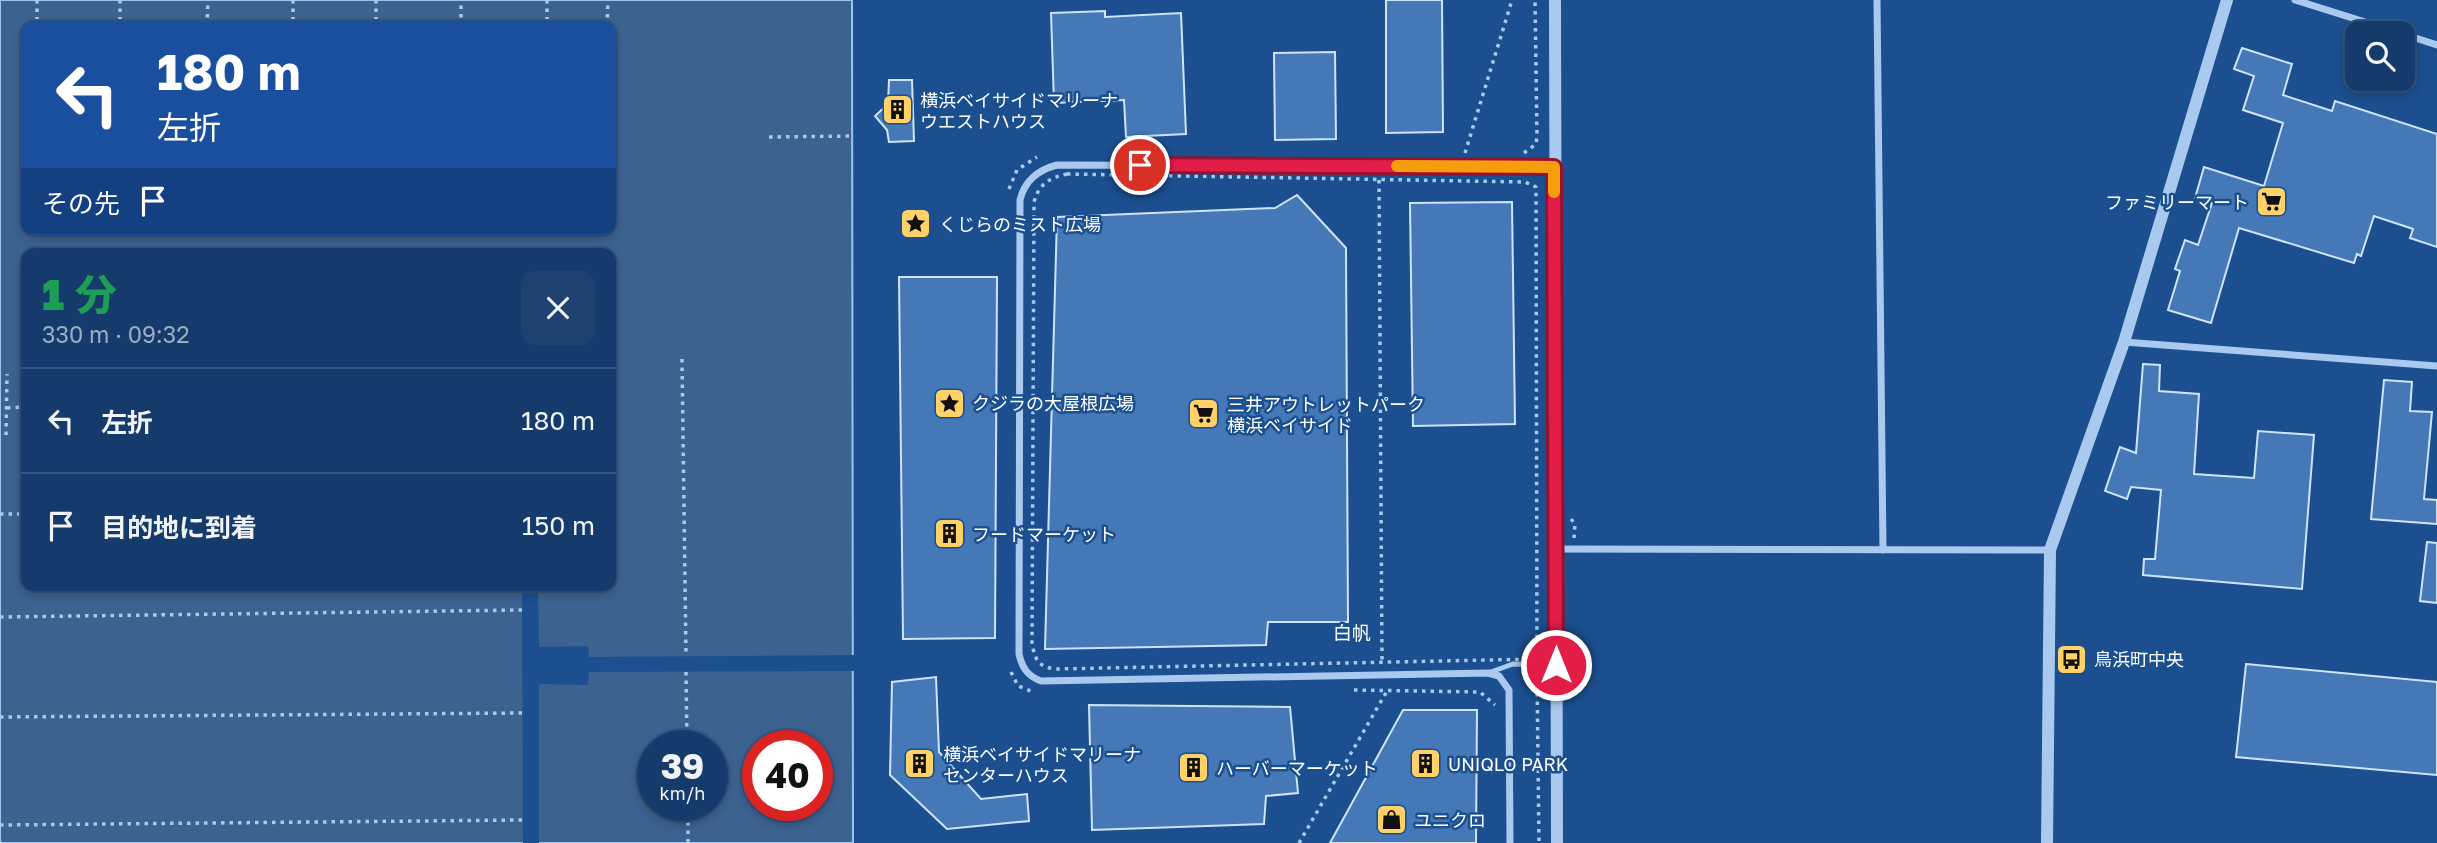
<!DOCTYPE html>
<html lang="ja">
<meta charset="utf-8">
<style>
:root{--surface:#143b6b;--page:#1d4271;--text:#f1f3f6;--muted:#9dadc1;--line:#33557e}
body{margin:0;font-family:"Golos Text","Noto Sans JP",sans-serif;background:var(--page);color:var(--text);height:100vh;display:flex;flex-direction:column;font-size:26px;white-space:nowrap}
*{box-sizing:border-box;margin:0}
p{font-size:23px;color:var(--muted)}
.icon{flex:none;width:38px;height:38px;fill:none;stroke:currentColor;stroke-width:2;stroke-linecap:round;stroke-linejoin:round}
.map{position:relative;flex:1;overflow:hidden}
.details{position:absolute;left:21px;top:248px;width:595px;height:343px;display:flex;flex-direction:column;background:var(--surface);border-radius:14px;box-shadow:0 4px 10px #0003,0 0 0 2px var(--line)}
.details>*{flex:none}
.top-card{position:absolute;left:21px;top:21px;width:595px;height:214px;border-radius:14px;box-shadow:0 4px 10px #0003,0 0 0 2px var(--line);background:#1a4fa0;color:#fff;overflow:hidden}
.fabs{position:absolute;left:2345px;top:21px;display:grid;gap:14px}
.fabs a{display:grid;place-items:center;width:70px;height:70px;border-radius:14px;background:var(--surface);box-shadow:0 4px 10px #0003,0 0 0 2px var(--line);font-size:35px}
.speed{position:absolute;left:637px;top:730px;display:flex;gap:14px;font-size:35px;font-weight:700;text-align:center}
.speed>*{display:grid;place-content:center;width:91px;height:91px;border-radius:50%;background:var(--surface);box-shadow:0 4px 10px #0003,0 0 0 2px var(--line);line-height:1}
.speed small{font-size:18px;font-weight:400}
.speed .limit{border:10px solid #d22;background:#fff;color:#111}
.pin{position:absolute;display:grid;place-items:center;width:60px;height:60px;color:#fff;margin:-30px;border:4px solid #fff;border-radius:50%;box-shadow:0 2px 7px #0007}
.me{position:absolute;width:77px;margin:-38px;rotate:0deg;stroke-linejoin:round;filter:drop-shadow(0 0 5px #0008)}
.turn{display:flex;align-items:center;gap:24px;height:147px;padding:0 21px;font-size:32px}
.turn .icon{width:91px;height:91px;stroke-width:2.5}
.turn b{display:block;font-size:49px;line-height:60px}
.then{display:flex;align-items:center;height:66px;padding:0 21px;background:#0003;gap:14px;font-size:26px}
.round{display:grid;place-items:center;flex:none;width:74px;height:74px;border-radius:14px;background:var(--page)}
.overview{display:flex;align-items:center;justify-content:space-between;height:119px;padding:0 21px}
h1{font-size:42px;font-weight:800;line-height:52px;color:#1e9e55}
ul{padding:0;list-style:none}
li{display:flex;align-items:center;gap:21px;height:105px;padding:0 21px;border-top:2px solid var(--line)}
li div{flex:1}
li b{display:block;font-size:26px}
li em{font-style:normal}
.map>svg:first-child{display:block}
.water{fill:#3c6290;stroke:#9cc4f0;stroke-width:2;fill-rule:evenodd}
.pier{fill:#1b4f8f}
.building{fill:#4478b7;stroke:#cfe3fa;stroke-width:2}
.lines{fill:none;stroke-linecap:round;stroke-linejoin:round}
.path{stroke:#a9c9ee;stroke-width:3.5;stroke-dasharray:3.5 5;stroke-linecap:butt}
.service{stroke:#a9c9ee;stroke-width:5}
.minor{stroke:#a9c9ee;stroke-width:7}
.tertiary{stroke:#a9c9ee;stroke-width:12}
.route-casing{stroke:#92132f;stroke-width:18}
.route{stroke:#e11d48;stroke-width:12}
.slow{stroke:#f59e0b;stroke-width:12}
.labels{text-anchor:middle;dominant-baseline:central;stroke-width:5;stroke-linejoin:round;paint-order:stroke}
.poi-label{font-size:18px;fill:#fff;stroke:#1b4f8f;text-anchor:start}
.neighbourhood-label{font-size:19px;fill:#fff;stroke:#1b4f8f}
</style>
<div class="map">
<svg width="2437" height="843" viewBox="0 0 2437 843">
<rect width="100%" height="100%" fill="#1b4f8f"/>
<path class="water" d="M 0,0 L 852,0 L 853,843 L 0,843 ZM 26,26 L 611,26 L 611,229 L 26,229 ZM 26,254 L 611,254 L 611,586 L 26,586 ZM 653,746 L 712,746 L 712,805 L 653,805 ZM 758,746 L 817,746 L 817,805 L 758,805 Z"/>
<polygon class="pier" points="522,586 538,586 539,647 588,646 589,657 858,655 858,671 589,672 588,685 539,684 539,843 523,843"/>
<g class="building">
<polygon points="1386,0 1442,0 1443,132 1386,133"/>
<polygon points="1105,11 1105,17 1181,13 1186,134 1126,137 1124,100 1054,103 1051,13"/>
<polygon points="2242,48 2292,64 2283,95 2332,111 2335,101 2437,134 2437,247 2410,238 2413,229 2374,216 2361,256 2357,254 2354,263 2239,228 2211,323 2168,310 2180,271 2175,269 2185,240 2198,245 2212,203 2195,198 2204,167 2264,186 2283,123 2243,110 2254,76 2234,69"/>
<polygon points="1335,52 1336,139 1275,140 1274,53"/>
<polygon points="889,80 912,80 914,141 889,142 887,130 875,116 888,104"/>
<polygon points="1297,195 1346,248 1348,622 1268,622 1266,645 1045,649 1057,217 1275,208"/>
<polygon points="1512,202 1515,424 1413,426 1410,203"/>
<polygon points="899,277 997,277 995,638 903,639"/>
<polygon points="2143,364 2160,365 2159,391 2199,394 2194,474 2254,478 2258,431 2314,435 2302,589 2143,575 2144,559 2155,559 2161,490 2131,487 2127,499 2105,491 2120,447 2136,453"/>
<polygon points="2384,380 2412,382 2410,411 2432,412 2424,499 2437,500 2437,524 2371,519"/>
<polygon points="2427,542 2437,543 2437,603 2420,601"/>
<polygon points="2246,664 2437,682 2437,775 2236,757"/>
<polygon points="936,677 939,752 981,799 1027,794 1029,821 947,829 890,775 892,682"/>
<polygon points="1089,705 1290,707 1298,793 1266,796 1264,824 1092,830"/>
<polygon points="1403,710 1477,710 1476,843 1330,843"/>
</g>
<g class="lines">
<g class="path">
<polyline points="37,0 37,26"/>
<polyline points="120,0 120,26"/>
<polyline points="293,0 293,26"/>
<polyline points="376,0 376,26"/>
<polyline points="547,0 547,26"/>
<polyline points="207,26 208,0"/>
<polyline points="461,26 461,0"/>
<polyline points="607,26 608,0"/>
<polyline points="769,137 852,136"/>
<polyline points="1465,153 1512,0"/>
<polyline points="1524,153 1536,144 1537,137 1535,0"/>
<path d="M 1067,174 L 1525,182 L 1536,187 L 1537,659 L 1056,669 C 1038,667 1035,660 1032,643 L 1034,202 C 1039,184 1049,178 1067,174 Z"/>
<polyline points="1379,180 1382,661"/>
<polyline points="1009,189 1017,170 1037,157"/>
<polyline points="682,359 686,656"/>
<polyline points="7,408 26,407"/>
<polyline points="6,435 7,374"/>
<polyline points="0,514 26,514"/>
<polyline points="1571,519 1575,524 1574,538"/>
<polyline points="0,617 522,610"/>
<polyline points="686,672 687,746"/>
<polyline points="1011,672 1018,686 1031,691"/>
<polyline points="1537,676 1539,843"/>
<polyline points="1354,690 1480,692 1495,705"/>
<polyline points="0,717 522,713"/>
<polyline points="688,805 688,843"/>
<polyline points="0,825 523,820"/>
<polyline points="0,841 0,843"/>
<polyline points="1299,843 1387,691"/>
</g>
<polyline class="service" points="1488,673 1513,664 1556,665"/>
<g class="minor">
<polyline points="1877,0 1883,550"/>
<polyline points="2295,0 2400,33"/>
<polyline points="2403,34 2437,45"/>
<polyline points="2124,342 2437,366"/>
<polyline points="1555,549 2050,550"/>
<path d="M 1510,843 L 1509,690 L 1499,676 L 1488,673 L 1041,681 C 1027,676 1022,667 1019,654 L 1020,200 C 1025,180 1038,170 1057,165 L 1554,167"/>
</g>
<g class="tertiary">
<polyline points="1555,0 1557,843"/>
<polyline points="2047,843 2050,550 2124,342 2227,0"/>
</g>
</g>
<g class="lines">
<defs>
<polyline id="route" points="1140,165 1554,167 1556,665"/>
</defs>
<use href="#route" class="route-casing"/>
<use href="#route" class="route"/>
<polyline class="slow" points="1397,166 1554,167 1554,192"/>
</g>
<defs>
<symbol id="building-square" viewBox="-11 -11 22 22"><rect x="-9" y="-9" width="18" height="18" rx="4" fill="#ffd166" stroke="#1b4f8f"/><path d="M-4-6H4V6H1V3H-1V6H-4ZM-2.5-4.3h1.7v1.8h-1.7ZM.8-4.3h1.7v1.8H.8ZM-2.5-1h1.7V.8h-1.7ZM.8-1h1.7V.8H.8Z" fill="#111"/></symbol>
<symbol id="supermarket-square" viewBox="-11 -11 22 22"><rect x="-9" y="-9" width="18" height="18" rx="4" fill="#ffd166" stroke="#1b4f8f"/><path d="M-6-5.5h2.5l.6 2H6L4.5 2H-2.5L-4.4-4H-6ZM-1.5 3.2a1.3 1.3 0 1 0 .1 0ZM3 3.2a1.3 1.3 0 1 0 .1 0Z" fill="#111"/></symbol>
<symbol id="sight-square" viewBox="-11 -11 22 22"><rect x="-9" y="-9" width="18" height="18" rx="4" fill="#ffd166" stroke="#1b4f8f"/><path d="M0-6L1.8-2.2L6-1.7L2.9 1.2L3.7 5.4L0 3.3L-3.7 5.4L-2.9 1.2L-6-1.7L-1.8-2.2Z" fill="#111"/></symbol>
<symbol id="bus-square" viewBox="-11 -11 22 22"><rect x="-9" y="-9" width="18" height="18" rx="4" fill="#ffd166" stroke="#1b4f8f"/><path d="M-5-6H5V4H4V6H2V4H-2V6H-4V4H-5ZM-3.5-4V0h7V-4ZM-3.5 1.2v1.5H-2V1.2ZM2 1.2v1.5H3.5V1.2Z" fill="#111"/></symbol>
<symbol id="shop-square" viewBox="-11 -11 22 22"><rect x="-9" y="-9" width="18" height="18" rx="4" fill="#ffd166" stroke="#1b4f8f"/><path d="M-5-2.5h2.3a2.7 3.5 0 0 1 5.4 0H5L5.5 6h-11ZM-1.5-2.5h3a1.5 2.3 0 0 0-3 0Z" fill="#111"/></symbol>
</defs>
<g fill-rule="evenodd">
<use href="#building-square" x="880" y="92" width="35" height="35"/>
<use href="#supermarket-square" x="2254" y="184" width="35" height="35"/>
<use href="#sight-square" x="898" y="206" width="35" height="35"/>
<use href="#sight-square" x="932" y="386" width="35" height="35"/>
<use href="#supermarket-square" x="1186" y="396" width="35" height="35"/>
<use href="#building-square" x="932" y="516" width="35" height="35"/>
<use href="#bus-square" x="2054" y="642" width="35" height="35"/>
<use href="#building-square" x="902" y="746" width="35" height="35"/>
<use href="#building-square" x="1408" y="746" width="35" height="35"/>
<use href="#building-square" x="1176" y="750" width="35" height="35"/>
<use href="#shop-square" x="1374" y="802" width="35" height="35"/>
</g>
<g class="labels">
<g class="poi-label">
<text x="920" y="100">横浜ベイサイドマリーナ<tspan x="920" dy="21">ウエストハウス</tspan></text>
<text x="2249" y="202" text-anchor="end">ファミリーマート</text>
<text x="939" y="224">くじらのミスト広場</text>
<text x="972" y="403">クジラの大屋根広場</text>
<text x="1227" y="404">三井アウトレットパーク<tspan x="1227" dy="21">横浜ベイサイド</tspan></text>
<text x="972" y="534">フードマーケット</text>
<text x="2094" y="659">鳥浜町中央</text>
<text x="943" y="754">横浜ベイサイドマリーナ<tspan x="943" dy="21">センターハウス</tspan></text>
<text x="1448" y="764">UNIQLO PARK</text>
<text x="1216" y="768">ハーバーマーケット</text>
<text x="1414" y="820">ユニクロ</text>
</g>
<g class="neighbourhood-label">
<text x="1352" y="632">白帆</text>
</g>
</g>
</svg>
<div class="fabs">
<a><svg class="icon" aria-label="search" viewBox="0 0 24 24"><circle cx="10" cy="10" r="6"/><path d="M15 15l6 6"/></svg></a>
</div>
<div class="speed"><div>39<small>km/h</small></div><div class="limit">40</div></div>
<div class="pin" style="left:1140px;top:165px;background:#d93025"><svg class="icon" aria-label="arrive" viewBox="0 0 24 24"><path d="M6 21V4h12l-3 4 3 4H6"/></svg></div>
<svg class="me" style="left:1556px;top:665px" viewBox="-20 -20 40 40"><circle r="17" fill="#e11d48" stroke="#fff" stroke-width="3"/><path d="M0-11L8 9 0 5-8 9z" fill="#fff"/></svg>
<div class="top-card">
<div class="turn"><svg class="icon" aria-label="left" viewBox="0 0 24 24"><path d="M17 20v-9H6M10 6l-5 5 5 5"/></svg><div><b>180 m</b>左折</div></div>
<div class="then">その先<svg class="icon" aria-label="arrive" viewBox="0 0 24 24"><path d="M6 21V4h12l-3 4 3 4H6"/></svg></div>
</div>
<section class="details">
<div class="overview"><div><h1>1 分</h1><p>330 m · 09:32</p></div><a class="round"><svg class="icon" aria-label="close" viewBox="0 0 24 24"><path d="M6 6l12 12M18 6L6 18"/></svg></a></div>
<ul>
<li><svg class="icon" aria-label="left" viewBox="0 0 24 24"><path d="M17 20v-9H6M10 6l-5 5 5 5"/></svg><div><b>左折</b></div><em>180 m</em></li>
<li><svg class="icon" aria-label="arrive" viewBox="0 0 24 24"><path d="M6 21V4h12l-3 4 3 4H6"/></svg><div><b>目的地に到着</b></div><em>150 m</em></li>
</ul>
</section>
</div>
